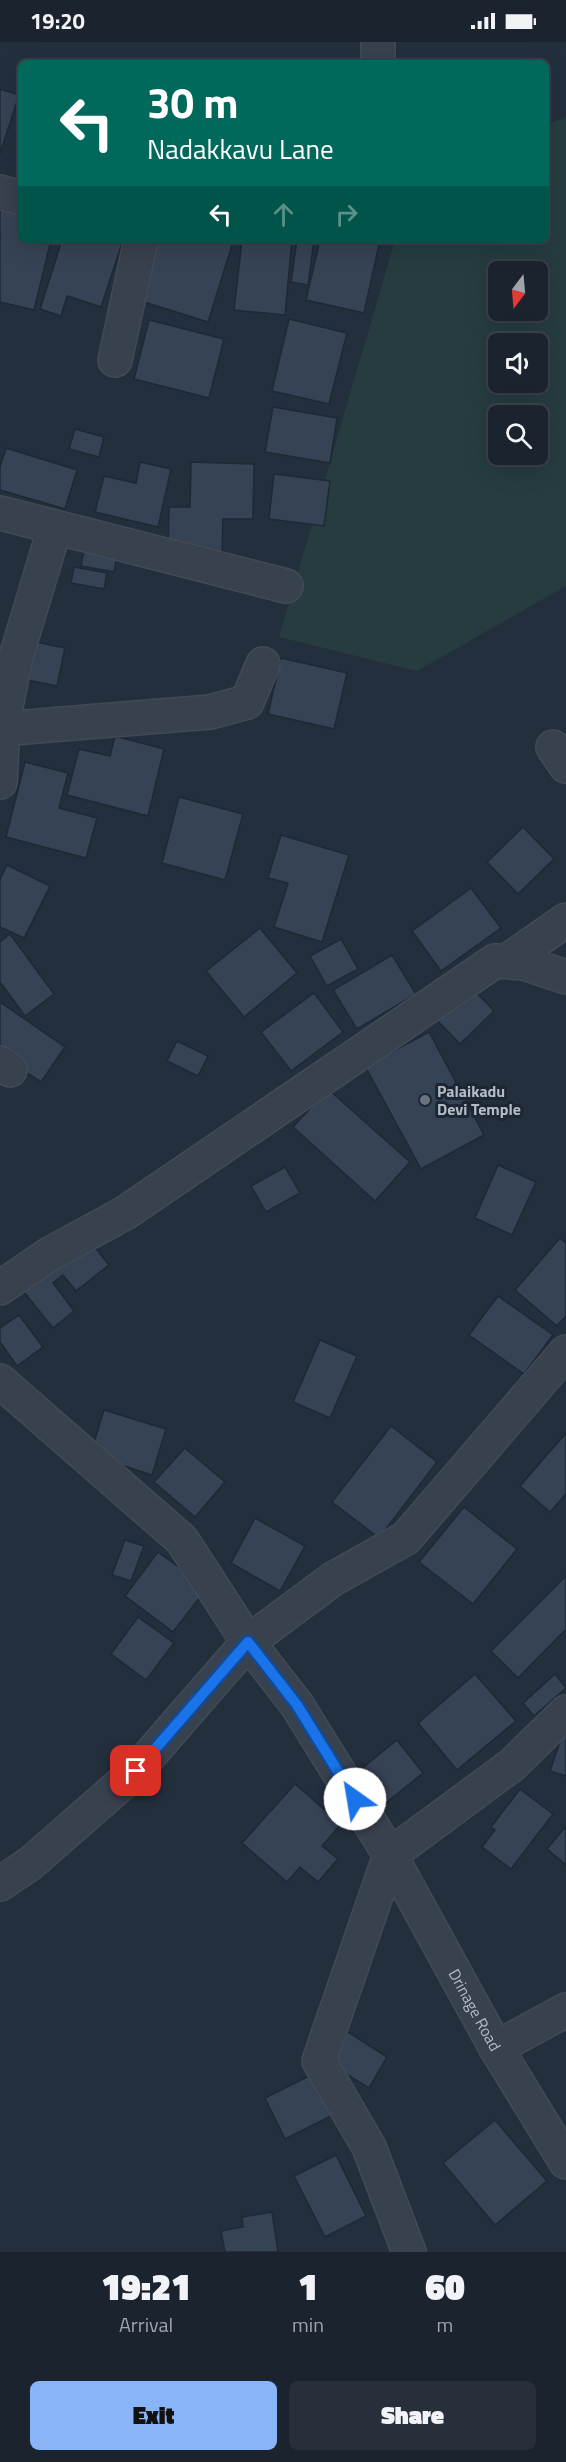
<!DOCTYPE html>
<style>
:root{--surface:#1b232e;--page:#282f3a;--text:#f1f3f6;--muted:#a0a4aa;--line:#39404a;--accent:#8ab4f8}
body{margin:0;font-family:"Titillium Web",sans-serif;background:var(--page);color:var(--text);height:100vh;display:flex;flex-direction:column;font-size:22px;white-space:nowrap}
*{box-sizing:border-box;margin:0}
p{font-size:20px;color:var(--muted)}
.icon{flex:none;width:33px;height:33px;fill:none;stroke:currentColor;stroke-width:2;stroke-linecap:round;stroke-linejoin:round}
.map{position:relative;height:2210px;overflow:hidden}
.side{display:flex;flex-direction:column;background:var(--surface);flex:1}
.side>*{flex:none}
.banner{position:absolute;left:18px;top:18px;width:531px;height:183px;border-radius:9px;box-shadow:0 6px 24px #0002,0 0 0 2px var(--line);background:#00695c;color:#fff;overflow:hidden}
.needle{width:39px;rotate:196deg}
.fabs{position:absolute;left:488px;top:219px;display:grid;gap:12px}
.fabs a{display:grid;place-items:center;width:60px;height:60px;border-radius:9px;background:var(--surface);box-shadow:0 6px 24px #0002,0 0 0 2px var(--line);font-size:30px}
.pin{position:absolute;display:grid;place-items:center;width:51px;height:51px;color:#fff;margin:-26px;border-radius:12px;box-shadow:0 3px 9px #0006}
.me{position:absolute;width:66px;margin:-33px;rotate:328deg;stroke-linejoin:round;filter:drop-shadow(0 0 4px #0008)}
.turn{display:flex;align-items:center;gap:21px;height:126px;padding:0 30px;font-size:27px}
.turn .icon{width:78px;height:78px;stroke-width:2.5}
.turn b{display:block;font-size:42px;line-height:51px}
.lanes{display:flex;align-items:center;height:57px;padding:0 30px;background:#0003;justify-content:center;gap:30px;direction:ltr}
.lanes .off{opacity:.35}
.eta{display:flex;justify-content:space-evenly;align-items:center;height:102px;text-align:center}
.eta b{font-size:36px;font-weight:800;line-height:42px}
.cta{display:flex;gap:12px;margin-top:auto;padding:12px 30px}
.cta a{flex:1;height:69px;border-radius:9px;background:var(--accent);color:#111;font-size:24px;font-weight:800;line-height:69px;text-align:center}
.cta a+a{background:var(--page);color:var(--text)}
.status{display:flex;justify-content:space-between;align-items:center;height:42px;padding:0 30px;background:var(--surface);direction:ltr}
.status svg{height:16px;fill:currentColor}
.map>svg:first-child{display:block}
.green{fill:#263c3f;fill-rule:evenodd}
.building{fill:#364354;stroke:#1f2835;stroke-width:1.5}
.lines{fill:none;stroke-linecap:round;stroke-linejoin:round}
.minor-casing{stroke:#414a57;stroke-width:36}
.minor{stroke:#38414e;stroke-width:33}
.route-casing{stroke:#114b97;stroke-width:15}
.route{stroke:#1a73e8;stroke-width:10}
.worship-dot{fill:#6b7280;stroke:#1d2633;stroke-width:2}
.labels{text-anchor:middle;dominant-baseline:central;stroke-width:6;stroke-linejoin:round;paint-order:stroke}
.poi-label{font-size:16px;font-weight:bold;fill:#b4bcc9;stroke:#1d2633;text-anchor:start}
.street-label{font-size:16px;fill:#b4bcc9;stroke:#1d2633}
</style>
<div class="status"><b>19:20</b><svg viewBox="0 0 49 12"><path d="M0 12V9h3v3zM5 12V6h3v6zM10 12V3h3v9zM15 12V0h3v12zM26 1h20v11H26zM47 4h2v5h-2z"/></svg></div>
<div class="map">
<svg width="566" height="2210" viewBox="0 0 566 2210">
<rect width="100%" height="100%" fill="#242f3e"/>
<path class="green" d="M 566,75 L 566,544 L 417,629 L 279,595 L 395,198 L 546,198 L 546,83 ZM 498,230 L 537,230 L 537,268 L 498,268 ZM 498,302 L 537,302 L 537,340 L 498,340 ZM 498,374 L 537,374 L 537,412 L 498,412 Z"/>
<g class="building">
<polygon points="0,47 19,53 0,112"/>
<polygon points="0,165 21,170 21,198 51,198 34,268 0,260"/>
<polygon points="62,198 123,198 101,265 67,254 61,274 40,267"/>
<polygon points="149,198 216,198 232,203 208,280 131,256"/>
<polygon points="242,198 292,198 285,273 234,268"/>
<polygon points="297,198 314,198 308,243 291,240"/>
<polygon points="320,198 380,198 364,271 306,258"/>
<polygon points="289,277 347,291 329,362 272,349"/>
<polygon points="149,278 224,297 209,356 134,337"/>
<polygon points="273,365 337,376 330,421 265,410"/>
<polygon points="75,387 104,395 99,415 69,407"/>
<polygon points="6,406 77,428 65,467 0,448 0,425"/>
<polygon points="140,420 171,427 158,485 95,470 104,434 136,441"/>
<polygon points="191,420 254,422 253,477 223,477 222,512 168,510 169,465 190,465"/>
<polygon points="274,432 330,439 324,484 269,477"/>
<polygon points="84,508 117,514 114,530 81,524"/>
<polygon points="74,525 107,531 104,547 71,541"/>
<polygon points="31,599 65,606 57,644 22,637"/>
<polygon points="281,616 347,631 334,687 268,672"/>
<polygon points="115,694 164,707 148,774 67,753 79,707 110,714"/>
<polygon points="25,720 68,731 59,766 97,776 86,816 6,795"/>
<polygon points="179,755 243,772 225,838 162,821"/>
<polygon points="523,785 554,817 518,852 487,820"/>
<polygon points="281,793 349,813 322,900 274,885 288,841 268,836"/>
<polygon points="7,823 50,844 24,896 0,885 0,837"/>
<polygon points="471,846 501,886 441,929 412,889"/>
<polygon points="260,886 297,931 244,975 206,929"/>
<polygon points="10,892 54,952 25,974 0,940 0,900"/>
<polygon points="341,897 358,927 327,944 310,914"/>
<polygon points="392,913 416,952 357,987 333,948"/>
<polygon points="471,945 494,969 460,1002 437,978"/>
<polygon points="314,951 343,990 291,1029 261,990"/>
<polygon points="0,960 65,1005 41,1040 0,1013"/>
<polygon points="429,990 484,1093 421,1127 365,1024"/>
<polygon points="177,999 208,1014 198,1034 167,1019"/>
<polygon points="328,1047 410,1120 375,1159 293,1085"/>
<polygon points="498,1123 536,1140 512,1193 475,1176"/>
<polygon points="285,1125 300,1151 266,1170 251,1144"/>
<polygon points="560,1196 566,1201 566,1274 557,1284 515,1248"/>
<polygon points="89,1198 109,1223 76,1249 63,1233 53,1241 74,1269 53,1286 24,1250"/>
<polygon points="498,1254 553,1293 524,1332 469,1293"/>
<polygon points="19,1273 43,1305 17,1324 0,1300 0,1286"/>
<polygon points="320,1298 357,1314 330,1376 293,1360"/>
<polygon points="104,1368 166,1387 152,1433 90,1413"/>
<polygon points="391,1384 437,1420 379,1496 332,1460"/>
<polygon points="566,1391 566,1452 550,1470 520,1444"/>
<polygon points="185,1406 225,1440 195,1475 154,1440"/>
<polygon points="464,1465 517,1507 473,1562 419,1520"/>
<polygon points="255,1476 305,1504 280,1549 231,1521"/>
<polygon points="125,1498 144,1504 131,1539 112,1533"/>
<polygon points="158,1510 207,1546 173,1590 125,1554"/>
<polygon points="566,1534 566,1587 518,1636 491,1609"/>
<polygon points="138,1575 174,1601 146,1638 111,1612"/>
<polygon points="475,1632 516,1679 457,1728 418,1681"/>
<polygon points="555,1632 566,1646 534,1674 523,1661"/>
<polygon points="566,1682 566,1734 550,1729"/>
<polygon points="397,1698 423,1731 376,1769 349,1737"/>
<polygon points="295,1742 341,1782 322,1804 338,1817 318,1840 300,1825 287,1840 242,1801"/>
<polygon points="520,1747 553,1772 511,1827 482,1805 495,1788 491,1785"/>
<polygon points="566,1784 566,1823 547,1807"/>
<polygon points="348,1990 387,2015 369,2046 328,2021"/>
<polygon points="311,2033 331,2074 285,2097 265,2056"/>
<polygon points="495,2078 547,2139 495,2183 443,2121"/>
<polygon points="336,2113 366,2174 325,2195 294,2134"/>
<polygon points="272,2170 278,2210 225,2210 221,2189 243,2185 242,2175"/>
</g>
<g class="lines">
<defs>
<g id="minor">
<polyline points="378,0 378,21"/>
<polyline points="0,150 21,156"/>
<polyline points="115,318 141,198"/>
<polyline points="0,471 286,544"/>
<polyline points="0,687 210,670 247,660 263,622"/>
<polyline points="553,705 566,724"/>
<polyline points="0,740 3,680 15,618 55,485"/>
<polyline points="507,919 566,878"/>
<polyline points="0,1021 10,1028"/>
<polyline points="0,1246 48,1213 125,1171 495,919 524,921 566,935"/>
<path id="s1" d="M 0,1339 L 182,1498 L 248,1600 L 297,1663 L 390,1813 L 496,2006 L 566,2120"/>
<polyline points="0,1842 31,1821 136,1729 248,1600 333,1537 406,1496 566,1310"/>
<polyline points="496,2006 566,1968"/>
<polyline points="409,2210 369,2105 319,2019 390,1813 512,1723 566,1670"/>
</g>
</defs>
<use href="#minor" class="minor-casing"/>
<use href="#minor" class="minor"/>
</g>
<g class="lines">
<defs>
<polyline id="route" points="136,1729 248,1600 297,1663 355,1757"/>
</defs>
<use href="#route" class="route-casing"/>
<use href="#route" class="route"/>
</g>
<circle class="worship-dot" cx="425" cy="1058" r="6"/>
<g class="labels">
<g class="poi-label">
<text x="437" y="1049">Palaikadu<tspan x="437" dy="18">Devi Temple</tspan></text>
</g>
<g class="street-label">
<text stroke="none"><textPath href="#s1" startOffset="796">Drinage Road</textPath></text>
</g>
</g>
</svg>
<div class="fabs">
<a><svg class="needle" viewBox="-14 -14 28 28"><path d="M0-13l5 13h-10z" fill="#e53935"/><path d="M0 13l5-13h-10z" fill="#a0a4aa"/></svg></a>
<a><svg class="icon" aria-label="sound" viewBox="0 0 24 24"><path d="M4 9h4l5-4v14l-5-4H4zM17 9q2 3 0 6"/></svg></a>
<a><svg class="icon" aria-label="search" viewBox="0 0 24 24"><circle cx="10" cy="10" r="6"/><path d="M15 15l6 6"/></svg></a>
</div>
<div class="pin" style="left:136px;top:1729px;background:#d93025"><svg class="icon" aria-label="arrive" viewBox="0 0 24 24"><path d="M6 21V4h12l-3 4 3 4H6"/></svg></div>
<svg class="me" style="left:355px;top:1757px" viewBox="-20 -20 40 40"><circle r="19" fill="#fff"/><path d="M0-13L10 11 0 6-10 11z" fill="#1a73e8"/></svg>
<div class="banner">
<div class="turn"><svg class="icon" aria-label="left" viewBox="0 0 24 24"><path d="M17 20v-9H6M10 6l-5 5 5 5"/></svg><div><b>30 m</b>Nadakkavu Lane</div></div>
<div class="lanes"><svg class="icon" aria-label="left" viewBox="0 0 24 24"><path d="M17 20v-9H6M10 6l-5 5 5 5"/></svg><svg class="icon off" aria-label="ahead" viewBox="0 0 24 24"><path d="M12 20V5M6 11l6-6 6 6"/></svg><svg class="icon off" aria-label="right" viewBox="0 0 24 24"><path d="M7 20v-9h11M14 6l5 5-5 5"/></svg></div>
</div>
</div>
<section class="side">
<div class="eta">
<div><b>19:21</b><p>Arrival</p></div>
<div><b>1</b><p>min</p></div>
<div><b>60</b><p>m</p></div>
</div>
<div class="cta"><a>Exit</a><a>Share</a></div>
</section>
